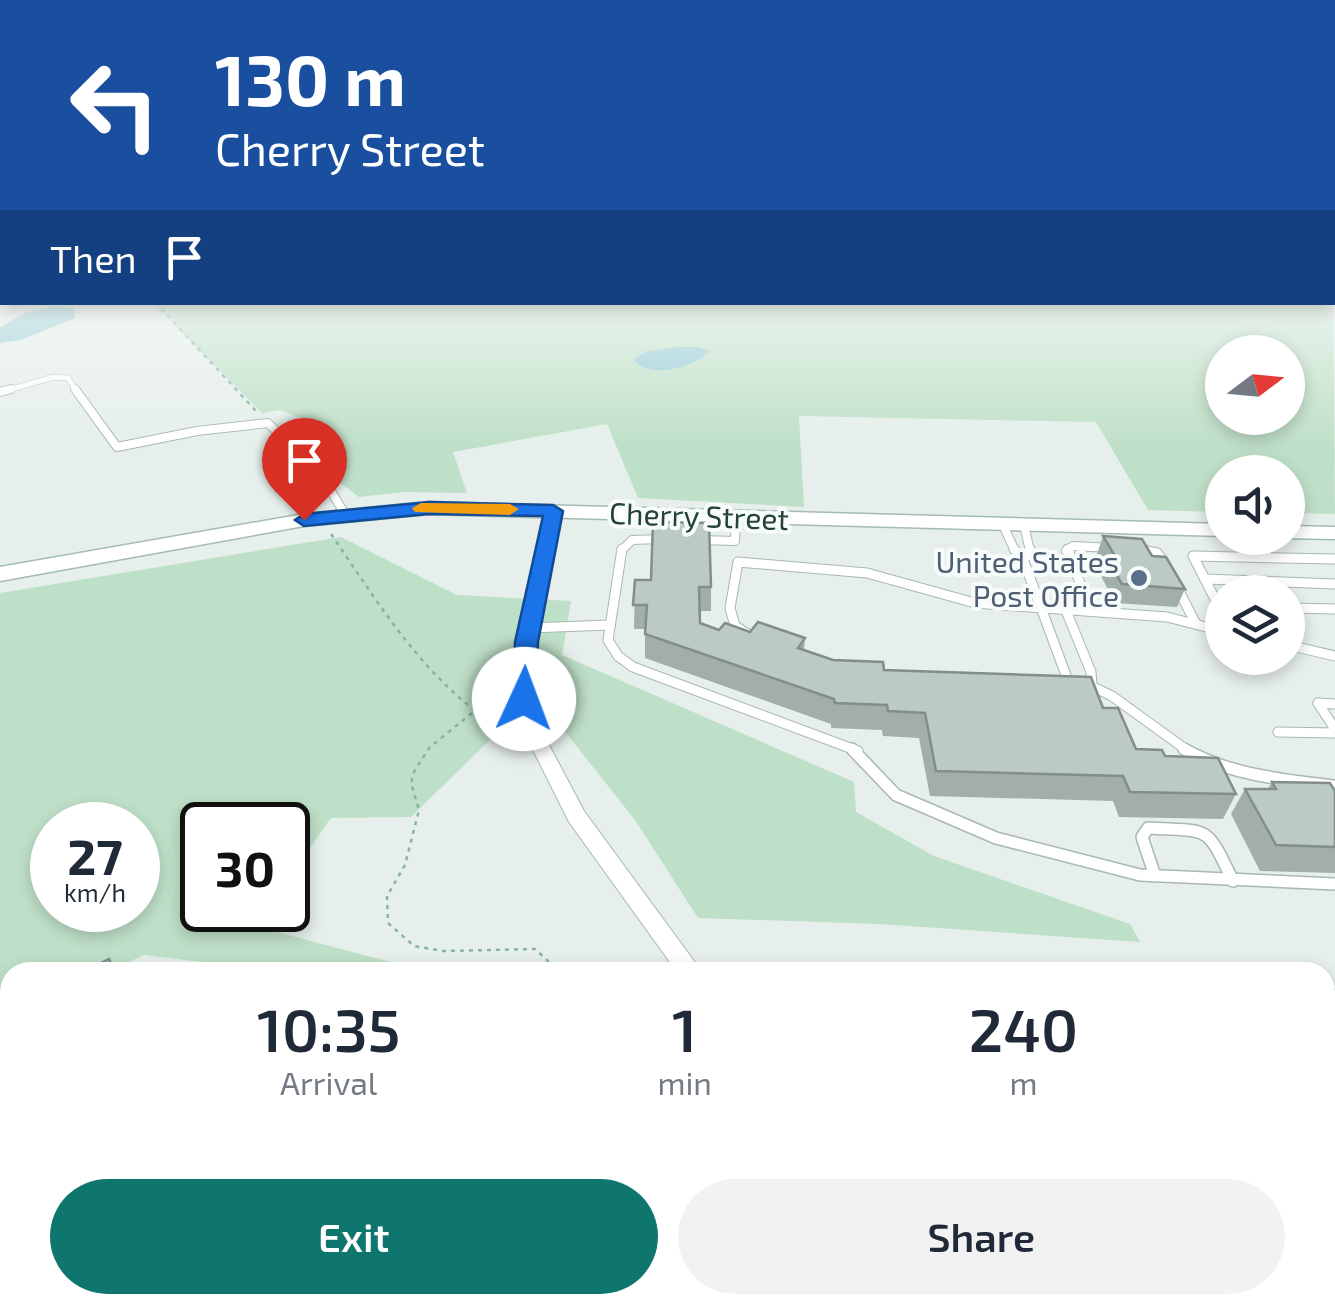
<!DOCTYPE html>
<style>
:root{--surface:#fff;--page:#f2f2f3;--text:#1f2937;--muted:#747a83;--accent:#0f766e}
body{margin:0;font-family:"Exo 2",sans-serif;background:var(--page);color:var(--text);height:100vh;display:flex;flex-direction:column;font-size:38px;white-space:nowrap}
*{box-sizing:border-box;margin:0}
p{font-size:32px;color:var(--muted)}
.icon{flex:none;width:55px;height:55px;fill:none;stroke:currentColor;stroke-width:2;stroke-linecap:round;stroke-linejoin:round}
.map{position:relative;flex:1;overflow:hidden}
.sheet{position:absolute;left:0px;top:962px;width:1335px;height:352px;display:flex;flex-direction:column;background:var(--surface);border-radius:30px 30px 0 0;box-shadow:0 5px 15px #0003}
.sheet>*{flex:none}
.hud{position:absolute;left:0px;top:0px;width:1335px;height:305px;box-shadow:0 5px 15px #0003;background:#1a4fa0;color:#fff;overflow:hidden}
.needle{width:65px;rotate:74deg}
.fabs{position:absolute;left:1205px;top:335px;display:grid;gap:20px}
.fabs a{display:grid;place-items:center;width:100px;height:100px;border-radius:50%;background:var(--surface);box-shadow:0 5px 15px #0003;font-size:50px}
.speed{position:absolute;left:30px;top:802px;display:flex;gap:20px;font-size:50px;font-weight:700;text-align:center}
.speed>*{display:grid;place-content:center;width:130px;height:130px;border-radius:50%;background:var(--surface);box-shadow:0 5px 15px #0003;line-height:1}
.speed small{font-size:25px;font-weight:400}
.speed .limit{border:5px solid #111;border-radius:15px;background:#fff;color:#111}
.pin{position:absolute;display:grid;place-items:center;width:85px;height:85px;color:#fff;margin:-102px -42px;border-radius:50% 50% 50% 0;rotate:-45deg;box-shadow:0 0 10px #0007}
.pin .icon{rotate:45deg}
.me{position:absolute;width:110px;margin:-55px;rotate:2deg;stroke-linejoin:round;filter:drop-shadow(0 0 8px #0008)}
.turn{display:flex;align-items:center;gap:35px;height:210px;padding:0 50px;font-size:45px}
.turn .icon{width:130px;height:130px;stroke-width:2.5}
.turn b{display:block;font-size:70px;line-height:85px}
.then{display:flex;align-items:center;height:95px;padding:0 50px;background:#0003;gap:20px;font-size:38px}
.eta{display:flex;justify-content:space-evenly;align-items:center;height:170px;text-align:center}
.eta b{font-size:60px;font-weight:600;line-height:70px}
.primary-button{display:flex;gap:20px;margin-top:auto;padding:20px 50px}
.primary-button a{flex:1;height:115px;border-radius:60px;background:var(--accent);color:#fff;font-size:40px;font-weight:600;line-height:115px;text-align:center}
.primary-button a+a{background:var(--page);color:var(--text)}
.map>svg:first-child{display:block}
.green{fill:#bfe0c8;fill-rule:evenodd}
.water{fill:#8ec9d4}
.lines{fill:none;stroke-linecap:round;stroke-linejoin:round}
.lane-far4-casing{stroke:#a8b8b2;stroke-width:6}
.lane-far3-casing{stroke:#a8b8b2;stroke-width:10}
.lane-far2-casing{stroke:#a8b8b2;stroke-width:11}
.lane-far1-casing{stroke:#a8b8b2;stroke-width:14}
.lane-casing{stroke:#a8b8b2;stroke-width:16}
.street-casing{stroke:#a8b8b2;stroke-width:2}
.secondary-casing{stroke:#a4bbb3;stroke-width:3}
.path-far1{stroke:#86b3a5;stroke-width:2.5;stroke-dasharray:4 5;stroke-linecap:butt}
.path{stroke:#86b3a5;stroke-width:4;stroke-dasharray:8 11;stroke-linecap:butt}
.lane-far4{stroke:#fff;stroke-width:5}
.lane-far3{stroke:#fff;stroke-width:8}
.lane-far2{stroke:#fff;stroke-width:9}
.lane-far1{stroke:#fff;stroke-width:11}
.lane{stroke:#fff;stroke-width:14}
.street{fill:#fff;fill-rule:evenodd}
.secondary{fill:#fff;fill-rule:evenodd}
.wall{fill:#a1aea9}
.building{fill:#bbcac4;stroke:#838d89;stroke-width:2.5}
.route{fill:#1a73e8;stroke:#114b97;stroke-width:2.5}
.slow{fill:#f59e0b}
.service-dot{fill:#5c6f8a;stroke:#f7fbf9;stroke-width:4}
.labels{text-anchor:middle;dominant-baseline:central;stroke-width:8;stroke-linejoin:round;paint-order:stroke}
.street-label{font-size:30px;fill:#24423a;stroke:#f7fbf9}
.service-label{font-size:30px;fill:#4e5e75;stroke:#f7fbf9;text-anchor:end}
</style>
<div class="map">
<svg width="1335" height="1313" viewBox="0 0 1335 1313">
<rect width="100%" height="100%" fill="#e6efeb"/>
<g class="green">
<path d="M 1333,263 L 1335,514 L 1288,513 L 1288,472 L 1222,472 L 1222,512 L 1148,510 L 1096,422 L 799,416 L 804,507 L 638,498 L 607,424 L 453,452 L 467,493 L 404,492 L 359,497 L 308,459 L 312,422 L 280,410 L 262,413 L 153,303 L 1332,302 ZM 1222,352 L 1288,352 L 1288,418 L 1222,418 Z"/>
<path d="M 341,537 L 457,595 L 571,601 L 562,655 L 854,782 L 856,812 L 934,856 L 1130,924 L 1140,942 L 879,924 L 698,918 L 635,820 L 536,695 L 411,817 L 331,818 L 288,879 L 288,825 L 202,825 L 202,910 L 265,910 L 254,926 L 428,972 L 285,972 L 144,955 L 108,972 L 10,972 L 10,1021 L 0,1025 L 0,593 ZM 52,825 L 138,825 L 138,910 L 52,910 Z"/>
<polygon points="377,1305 719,1305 724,1313 377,1313"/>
</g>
<g class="water">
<polygon points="56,306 73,309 75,318 21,340 0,343 0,327 27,312"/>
<path d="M 676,347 L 699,347 L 710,351 C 695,367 649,380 634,360 L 645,352 Z"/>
</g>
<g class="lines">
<defs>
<polyline id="lane-far4" points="2,392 53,377 68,378 77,392"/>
<g id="lane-far3">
<polyline points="75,389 117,447 197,431 268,423 321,475 345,514"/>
<polyline points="0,392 11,389"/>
<polyline points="1002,523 1015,551"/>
<polyline points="1024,525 1030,551"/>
<polyline points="1256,538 1264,551"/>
<polyline points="700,540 735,541 736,517"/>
<polyline points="1137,549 1148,551"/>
<polyline points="621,551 632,540 660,539"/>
<polyline points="1066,551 1073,546 1111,548"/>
</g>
<g id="lane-far2">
<polyline points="622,549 608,640 618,656 633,667 858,751"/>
<polyline points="1014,549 1023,559 1031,554 1030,549"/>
<polyline points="1068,549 1089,609"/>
<polyline points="1137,549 1157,553 1165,564"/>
<polyline points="1263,549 1268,557"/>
<polyline points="1023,559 1067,678"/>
<polyline points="1205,579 1335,584"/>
<polyline points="1177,587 1196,624"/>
<polyline points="1222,605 1218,605 1193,556 1335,559"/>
<polyline points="1065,608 1091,672 1092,685"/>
<polyline points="1288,608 1335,609"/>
<polyline points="529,628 610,625"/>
<polyline points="748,634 735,626 730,608 738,562 867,573 975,603 1167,617 1222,631"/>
<polyline points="1288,645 1335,656"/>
<polyline points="1087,684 1112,696 1188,751"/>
<polyline points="1318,703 1335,729"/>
<polyline points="1318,703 1335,704"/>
<polyline points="1278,732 1335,733"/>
</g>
<g id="lane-far1">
<polyline points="852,749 896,795 996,838 1140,875 1335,884"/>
<path d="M 1184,749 C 1230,775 1283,780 1335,786"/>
<path d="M 1155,876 L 1142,837 L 1148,828 C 1211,832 1205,823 1233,881"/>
</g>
<g id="lane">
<polyline points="1325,1084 1335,1084"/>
<polyline points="0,1094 10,1132"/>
<polyline points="1325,1117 1335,1121"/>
<polyline points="55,1305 57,1313"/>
<polyline points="327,1305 330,1313"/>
<polyline points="119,1313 131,1305"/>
<polyline points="258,1313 269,1305"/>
</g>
<polygon id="street" points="553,507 560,511 536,642 533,699 539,726 584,811 702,972 677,972 569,822 521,726 515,699 518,642 546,511"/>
<g id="secondary">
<polygon points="429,502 1222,524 1222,536 429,514 304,526 0,581 0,567 304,514"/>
<polygon points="1288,526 1335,527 1335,539 1284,538 1288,538"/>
<rect x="1325" y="1010" width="10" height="32"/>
<polygon points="546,1305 592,1305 589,1313 542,1313"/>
</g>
</defs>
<use href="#lane-far4" class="lane-far4-casing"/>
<use href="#lane-far3" class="lane-far3-casing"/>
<use href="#lane-far2" class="lane-far2-casing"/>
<use href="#lane-far1" class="lane-far1-casing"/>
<use href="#lane" class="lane-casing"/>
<use href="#street" class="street-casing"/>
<use href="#secondary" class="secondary-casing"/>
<g class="path-far1">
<polyline points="155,302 256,411"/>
<path d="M 331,534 C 384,611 430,690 514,736"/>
<polyline points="472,713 429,748 414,772 411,783 419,810 405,865 387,896 388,923 414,946 443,951 535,949 560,972"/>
<polyline points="1325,989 1335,990"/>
</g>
<g class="path">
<polyline points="808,1305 812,1313"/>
<polyline points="508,1313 514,1305"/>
</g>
<use href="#lane-far4" class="lane-far4"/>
<use href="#lane-far3" class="lane-far3"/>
<use href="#lane-far2" class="lane-far2"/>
<use href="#lane-far1" class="lane-far1"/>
<use href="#lane" class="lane"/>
<use href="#street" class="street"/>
<use href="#secondary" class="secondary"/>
</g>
<g class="wall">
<polygon points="1103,536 1152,556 1185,589 1177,607 1115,603 1100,574 1103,565 1097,554"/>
<polygon points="635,580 711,587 711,611 699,611 700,623 719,630 805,638 804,650 833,660 1103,708 1136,749 1165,756 1236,794 1223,819 1119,817 1113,801 930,796 919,738 883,736 882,730 831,728 831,724 645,658 645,629 634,629"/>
<polygon points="1272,782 1335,791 1335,873 1260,871 1231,814 1245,789 1268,789"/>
</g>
<g class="building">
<polygon points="653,522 709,523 711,587 699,587 700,623 719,630 725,623 750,632 758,622 805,638 798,648 833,660 883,662 884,670 1091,677 1103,708 1118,708 1136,749 1162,750 1165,756 1218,758 1236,794 1130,792 1123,776 936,771 925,713 888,711 887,705 835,703 834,699 645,634 647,605 633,605 635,580 651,580"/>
<polygon points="1103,536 1142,539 1152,556 1166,557 1185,589 1122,584 1106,556 1115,556"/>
<polygon points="1272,782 1330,783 1335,791 1335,847 1276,845 1245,789 1276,789"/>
<polygon points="109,959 115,972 83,972"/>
</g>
<linearGradient id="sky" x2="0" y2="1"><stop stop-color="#84bce0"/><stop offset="0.59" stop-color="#f4f8f6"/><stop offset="1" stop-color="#f4f8f6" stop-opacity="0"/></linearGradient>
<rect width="1335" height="446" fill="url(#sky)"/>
<polygon class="route" points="429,502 553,505 563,511 538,642 536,699 533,705 524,707 512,699 515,642 543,516 429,514 304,526 295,520 304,514"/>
<polygon class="slow" points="421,503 510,504 519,509 510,515 415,512 412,508"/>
<circle class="service-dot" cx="1139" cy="578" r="10"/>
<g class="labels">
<g class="street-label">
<text transform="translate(699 515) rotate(2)">Cherry Street</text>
</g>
<g class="service-label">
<text x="1119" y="561">United States<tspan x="1119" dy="34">Post Office</tspan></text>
</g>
</g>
</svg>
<div class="fabs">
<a><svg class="needle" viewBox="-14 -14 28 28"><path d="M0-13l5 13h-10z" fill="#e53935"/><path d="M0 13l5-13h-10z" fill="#747a83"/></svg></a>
<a><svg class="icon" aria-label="sound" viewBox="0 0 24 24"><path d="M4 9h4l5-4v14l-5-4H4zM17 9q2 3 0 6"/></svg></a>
<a><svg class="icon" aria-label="layers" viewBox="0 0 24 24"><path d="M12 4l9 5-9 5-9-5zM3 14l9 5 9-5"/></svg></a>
</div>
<div class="speed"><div>27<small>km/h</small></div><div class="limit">30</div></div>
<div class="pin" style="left:304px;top:520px;background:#d93025"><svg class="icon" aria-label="arrive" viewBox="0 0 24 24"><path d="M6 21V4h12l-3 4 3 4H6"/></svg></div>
<svg class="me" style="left:524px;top:699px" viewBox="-20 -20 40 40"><circle r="19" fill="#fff"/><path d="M0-13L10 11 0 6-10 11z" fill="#1a73e8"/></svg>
<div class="hud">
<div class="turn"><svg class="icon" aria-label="left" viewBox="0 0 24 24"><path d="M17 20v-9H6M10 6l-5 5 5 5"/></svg><div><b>130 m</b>Cherry Street</div></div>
<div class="then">Then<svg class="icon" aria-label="arrive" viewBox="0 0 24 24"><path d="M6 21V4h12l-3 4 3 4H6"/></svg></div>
</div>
<section class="sheet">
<div class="eta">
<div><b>10:35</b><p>Arrival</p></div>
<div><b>1</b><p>min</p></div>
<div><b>240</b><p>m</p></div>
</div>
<div class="primary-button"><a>Exit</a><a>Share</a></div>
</section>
</div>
